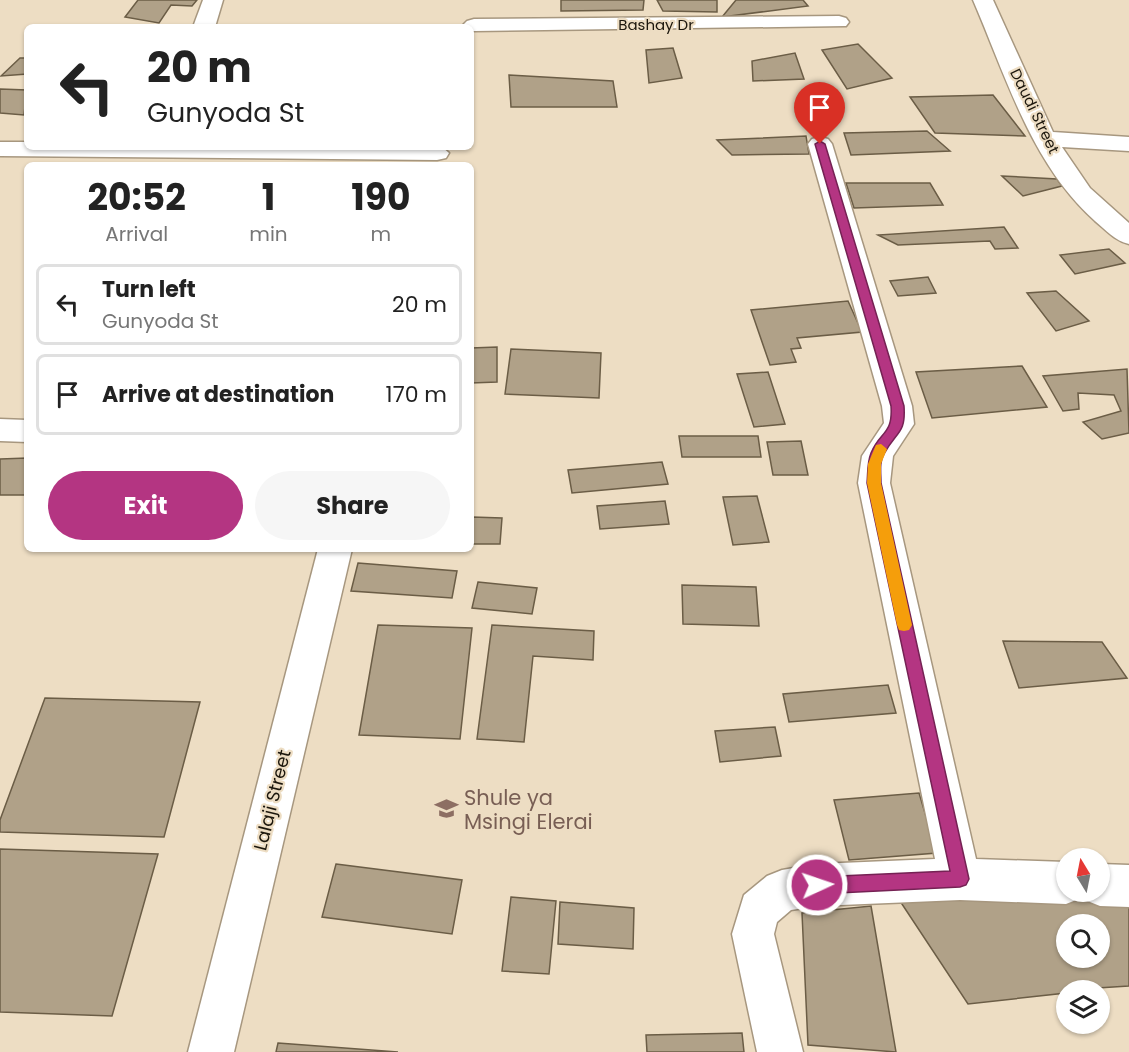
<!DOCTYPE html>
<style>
:root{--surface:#fff;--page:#f6f6f6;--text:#222;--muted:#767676;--line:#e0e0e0;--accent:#b43582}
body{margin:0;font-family:Poppins,sans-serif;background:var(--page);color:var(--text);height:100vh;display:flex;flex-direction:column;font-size:22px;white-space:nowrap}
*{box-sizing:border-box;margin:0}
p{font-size:20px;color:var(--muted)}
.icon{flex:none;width:33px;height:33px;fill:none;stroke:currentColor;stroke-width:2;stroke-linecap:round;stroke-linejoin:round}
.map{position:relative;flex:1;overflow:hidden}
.drawer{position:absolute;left:24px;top:162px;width:450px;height:390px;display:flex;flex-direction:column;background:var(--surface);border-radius:9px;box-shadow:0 2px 4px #0004}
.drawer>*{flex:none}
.top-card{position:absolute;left:24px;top:24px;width:450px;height:126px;border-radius:9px;box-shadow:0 2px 4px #0004;background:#fff;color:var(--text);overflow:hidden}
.needle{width:39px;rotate:350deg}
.tools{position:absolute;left:1056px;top:848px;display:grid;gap:12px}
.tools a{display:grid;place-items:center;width:54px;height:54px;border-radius:50%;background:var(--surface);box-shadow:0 2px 4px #0004;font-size:30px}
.pin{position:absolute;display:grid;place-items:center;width:51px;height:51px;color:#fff;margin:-62px -26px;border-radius:50% 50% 50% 0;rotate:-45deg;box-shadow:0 0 6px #0007}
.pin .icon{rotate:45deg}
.me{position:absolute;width:66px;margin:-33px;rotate:87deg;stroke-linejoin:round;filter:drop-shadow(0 0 4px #0008)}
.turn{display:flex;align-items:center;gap:21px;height:126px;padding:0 24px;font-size:27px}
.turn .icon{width:78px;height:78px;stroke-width:2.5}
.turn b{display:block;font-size:42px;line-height:51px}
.eta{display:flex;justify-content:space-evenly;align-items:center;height:102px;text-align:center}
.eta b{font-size:36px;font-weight:700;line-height:42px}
.primary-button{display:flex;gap:12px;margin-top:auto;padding:12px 24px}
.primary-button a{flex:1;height:69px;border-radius:36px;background:var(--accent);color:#fff;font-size:24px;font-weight:700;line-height:69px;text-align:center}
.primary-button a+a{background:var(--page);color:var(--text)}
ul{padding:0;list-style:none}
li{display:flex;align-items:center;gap:18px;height:81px;margin:0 12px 9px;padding:0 12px;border:3px solid var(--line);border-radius:9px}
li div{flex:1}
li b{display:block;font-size:22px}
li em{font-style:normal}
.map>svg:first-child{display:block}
.building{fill:#b0a188;stroke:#6b5d46;stroke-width:1.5;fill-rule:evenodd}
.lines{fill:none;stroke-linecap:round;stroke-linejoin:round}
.minor-casing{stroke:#a7977f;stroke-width:3}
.minor{fill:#fff;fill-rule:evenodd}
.route{fill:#b43582;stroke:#752254;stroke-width:1.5}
.slow{fill:#f59e0b}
.labels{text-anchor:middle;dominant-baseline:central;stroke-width:4.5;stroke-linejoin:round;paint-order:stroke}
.far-street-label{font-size:15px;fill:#1c170d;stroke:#edddc3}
.street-label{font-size:18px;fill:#1c170d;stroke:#edddc3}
.near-education-label{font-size:21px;fill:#785e54;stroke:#edddc3;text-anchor:start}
</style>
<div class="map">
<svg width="1129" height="1052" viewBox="0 0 1129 1052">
<rect width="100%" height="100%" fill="#edddc3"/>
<g class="building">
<polygon points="138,0 197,0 192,6 171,5 159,23 125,17"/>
<polygon points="561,0 644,0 643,10 561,11"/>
<polygon points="657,0 717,0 717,12 663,11"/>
<polygon points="736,0 803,0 808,6 722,17"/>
<polygon points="858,44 892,78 847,89 822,50"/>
<polygon points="673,48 682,78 649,83 646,50"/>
<polygon points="795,53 804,79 753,81 752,61"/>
<polygon points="20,58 27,58 27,74 1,76"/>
<polygon points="509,75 613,81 617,107 511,107"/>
<polygon points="0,89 27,90 24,115 0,113"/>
<polygon points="993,95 1025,136 935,133 910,97"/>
<polygon points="927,131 950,151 851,155 844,133"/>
<polygon points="806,136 809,154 732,155 717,140"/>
<polygon points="1002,176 1057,179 1062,186 1023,196"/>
<polygon points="846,183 930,183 943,205 854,208"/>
<polygon points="1004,227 1018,248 995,249 990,241 898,245 878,235"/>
<polygon points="1109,249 1125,263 1075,274 1060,255"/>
<polygon points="928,277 936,293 898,296 890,281"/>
<polygon points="1056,291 1089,321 1056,331 1027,293"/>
<polygon points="848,301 862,332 797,338 801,348 791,349 796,362 770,365 751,310"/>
<polygon points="497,347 497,382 471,383 471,348"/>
<polygon points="511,349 601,353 599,398 505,394"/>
<polygon points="1022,366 1047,407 932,418 916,372"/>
<polygon points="1127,369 1129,433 1102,439 1083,422 1121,411 1114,395 1078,393 1079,409 1063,411 1043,376"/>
<polygon points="768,372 785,424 754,427 737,374"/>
<polygon points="679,436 758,436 761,457 682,457"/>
<polygon points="801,441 808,475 773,475 767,442"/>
<polygon points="27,458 27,495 0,495 0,459"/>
<polygon points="662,462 668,484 572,493 568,470"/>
<polygon points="757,496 769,542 733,545 723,497"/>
<polygon points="665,501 669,524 600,529 597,506"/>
<polygon points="472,517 502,518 500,544 471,544"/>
<polygon points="358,563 457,571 452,598 351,591"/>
<polygon points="478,582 537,588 532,614 472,608"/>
<polygon points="682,585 756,587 759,626 683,624"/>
<polygon points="378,625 472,628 460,739 359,735"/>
<polygon points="492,625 594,631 593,660 533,656 524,742 477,739"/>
<polygon points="1003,641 1102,642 1127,678 1019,688"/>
<polygon points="888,685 896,713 789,722 783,694"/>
<polygon points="45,698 200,702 164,837 0,832 0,820"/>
<polygon points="775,727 781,756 720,762 715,731"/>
<polygon points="919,793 937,853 849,860 834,800"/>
<polygon points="0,849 158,854 112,1016 0,1012"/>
<polygon points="336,864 462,880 452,934 322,917"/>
<path d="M 896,895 L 1129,899 L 1129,986 L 1066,990 L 1066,993 L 968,1004 ZM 1066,924 L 1100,924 L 1100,957 L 1066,957 Z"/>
<polygon points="511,897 556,901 549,974 502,971"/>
<polygon points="560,902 634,908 633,949 558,944"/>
<polygon points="871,906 896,1052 808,1045 802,913"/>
<polygon points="742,1033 744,1052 647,1052 646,1035"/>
<polygon points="278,1043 398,1052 276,1052"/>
</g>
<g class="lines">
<defs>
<g id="minor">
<polygon points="203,0 223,0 215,27 193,27"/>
<path d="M 973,0 L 993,0 L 1053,132 L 1129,137 L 1129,151 L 1062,147 L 1090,188 L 1129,223 L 1129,244 C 1115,241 1106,230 1095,221 C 1031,164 1006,76 973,0 Z"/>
<polygon points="839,16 846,18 849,22 846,26 474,31 471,31 471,27 463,25 467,21 474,19"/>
<polygon points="820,137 828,139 832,144 912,406 914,424 893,456 890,483 976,859 1066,862 1066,891 1100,891 1100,864 1129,865 1129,907 1100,906 1085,900 1083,893 1081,898 1066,904 960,900 817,906 791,910 777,922 774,934 803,1052 757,1052 732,934 744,895 767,876 782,870 817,864 935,859 858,483 862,456 884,423 882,406 808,144 812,139"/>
<polygon points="0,142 27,142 27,147 442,147 449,153 446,158 437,160 0,156"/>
<polygon points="0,419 27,420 27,442 0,441"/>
<polygon points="318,549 352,549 234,1052 188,1052"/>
</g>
</defs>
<use href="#minor" class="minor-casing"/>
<use href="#minor" class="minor"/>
</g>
<path class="route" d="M 820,141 L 825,144 L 904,406 C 906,435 896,431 884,454 C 879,462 881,473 881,483 L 969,879 L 966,885 L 960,887 L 817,894 L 811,891 L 808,885 L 811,879 L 817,877 L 950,871 L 867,483 C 868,473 867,463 871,453 C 880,431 893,435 891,406 L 815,144 Z"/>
<polygon class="slow" points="881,444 887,449 881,464 881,483 912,625 909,630 904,631 899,630 897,625 867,483 868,464 876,445"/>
<defs>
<symbol id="school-bare" viewBox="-9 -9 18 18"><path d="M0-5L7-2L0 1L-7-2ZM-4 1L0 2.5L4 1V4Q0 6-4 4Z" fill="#8d6e63" stroke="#edddc3" stroke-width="2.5" paint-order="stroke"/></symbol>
</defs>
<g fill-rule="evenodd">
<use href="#school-bare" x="430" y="792" width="33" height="33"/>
</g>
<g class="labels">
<g class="far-street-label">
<text x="656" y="24">Bashay Dr</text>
<text transform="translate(1035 111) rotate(64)">Daudi Street</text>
</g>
<g class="street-label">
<text transform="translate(272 800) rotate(-76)">Lalaji Street</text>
</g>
<g class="near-education-label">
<text x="464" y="797">Shule ya<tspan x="464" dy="24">Msingi Elerai</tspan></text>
</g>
</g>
</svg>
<div class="tools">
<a><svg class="needle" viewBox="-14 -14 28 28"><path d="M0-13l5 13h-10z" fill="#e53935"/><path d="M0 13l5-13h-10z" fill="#767676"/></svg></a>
<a><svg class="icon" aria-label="search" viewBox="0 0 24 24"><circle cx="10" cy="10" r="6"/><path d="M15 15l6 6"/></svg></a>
<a><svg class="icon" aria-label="layers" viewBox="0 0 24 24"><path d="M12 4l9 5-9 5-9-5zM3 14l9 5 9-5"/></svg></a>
</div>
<div class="pin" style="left:820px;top:144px;background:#d93025"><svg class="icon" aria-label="arrive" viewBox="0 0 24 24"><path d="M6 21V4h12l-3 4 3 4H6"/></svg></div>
<svg class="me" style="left:817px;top:885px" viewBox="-20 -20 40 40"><circle r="17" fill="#b43582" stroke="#fff" stroke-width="3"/><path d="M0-11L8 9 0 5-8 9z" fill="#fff"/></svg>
<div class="top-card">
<div class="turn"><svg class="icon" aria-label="left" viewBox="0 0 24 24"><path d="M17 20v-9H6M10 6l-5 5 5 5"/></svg><div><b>20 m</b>Gunyoda St</div></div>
</div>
<section class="drawer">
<div class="eta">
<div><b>20:52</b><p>Arrival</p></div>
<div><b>1</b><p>min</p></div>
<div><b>190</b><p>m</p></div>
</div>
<ul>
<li><svg class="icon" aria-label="left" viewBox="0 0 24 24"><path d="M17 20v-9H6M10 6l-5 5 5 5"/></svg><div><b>Turn left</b><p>Gunyoda St</p></div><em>20 m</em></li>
<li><svg class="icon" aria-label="arrive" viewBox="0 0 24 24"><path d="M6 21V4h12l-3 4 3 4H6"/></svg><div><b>Arrive at destination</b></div><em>170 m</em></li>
</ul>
<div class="primary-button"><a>Exit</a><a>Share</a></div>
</section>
</div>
